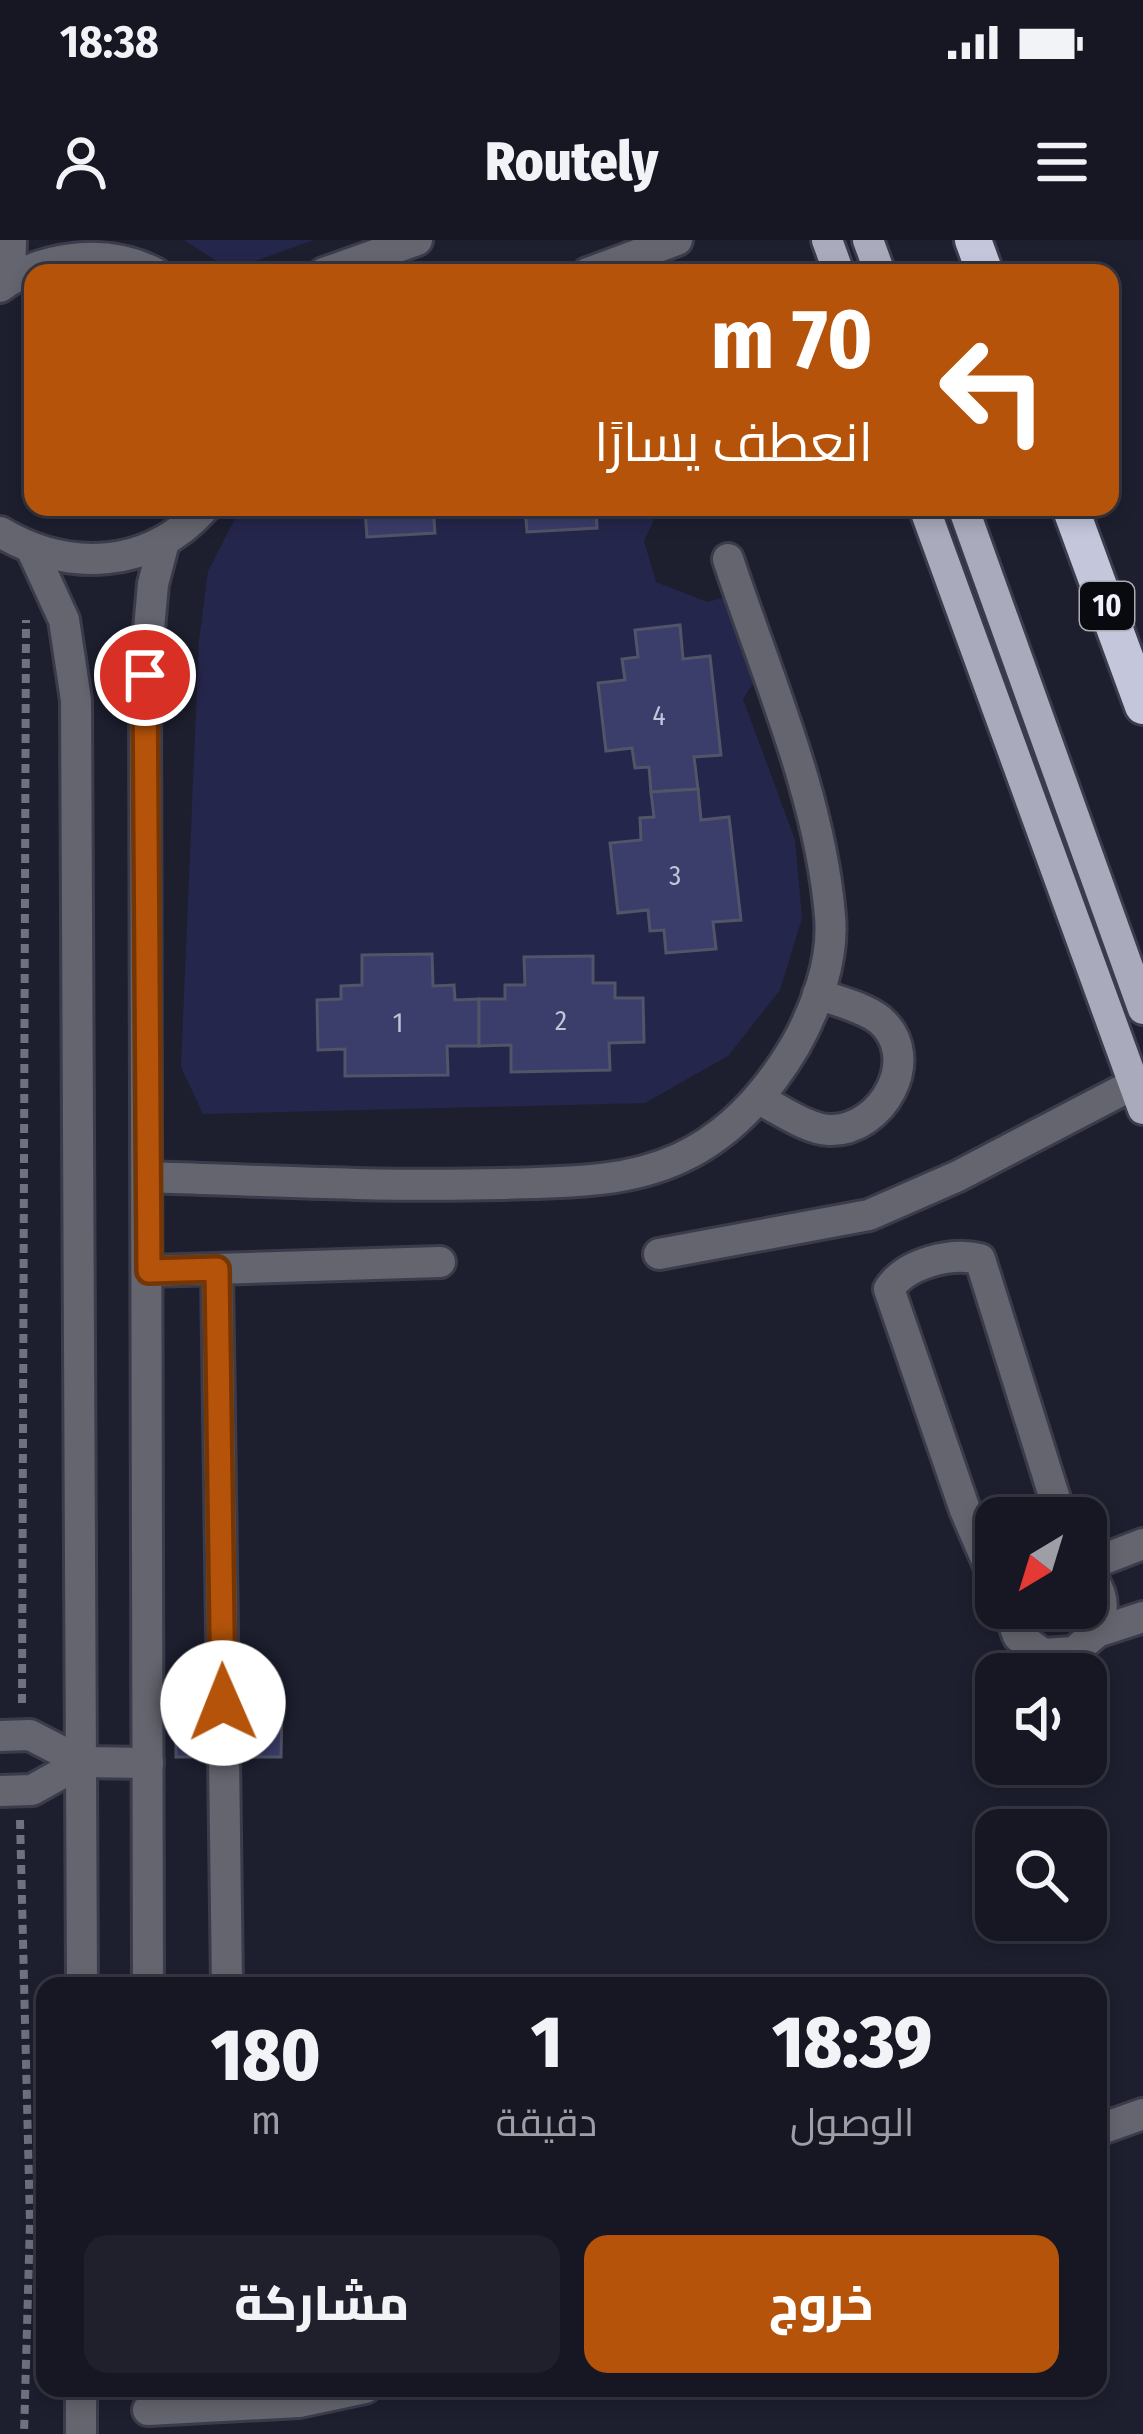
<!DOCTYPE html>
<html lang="ar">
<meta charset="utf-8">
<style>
:root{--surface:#161723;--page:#1f202b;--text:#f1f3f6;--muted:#9e9fa6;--line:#353641;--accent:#b45309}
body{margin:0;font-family:"Fira Sans Condensed",Cairo,sans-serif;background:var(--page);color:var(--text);direction:rtl;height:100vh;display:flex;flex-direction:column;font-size:45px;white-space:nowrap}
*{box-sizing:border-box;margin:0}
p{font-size:39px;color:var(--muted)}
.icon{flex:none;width:66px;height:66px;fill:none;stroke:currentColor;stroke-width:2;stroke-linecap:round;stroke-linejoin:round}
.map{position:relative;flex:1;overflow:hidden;direction:ltr}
.panel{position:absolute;left:36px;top:1737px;width:1071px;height:420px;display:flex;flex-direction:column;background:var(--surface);border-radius:24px;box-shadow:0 6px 18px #0003,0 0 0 3px var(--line);direction:rtl}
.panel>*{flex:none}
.hud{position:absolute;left:24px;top:24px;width:1095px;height:252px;border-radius:24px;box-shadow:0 6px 18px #0003,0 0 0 3px var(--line);direction:rtl;background:#b45309;color:#fff;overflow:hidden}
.needle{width:78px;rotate:218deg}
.controls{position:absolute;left:975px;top:1257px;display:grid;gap:24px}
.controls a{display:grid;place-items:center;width:132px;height:132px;border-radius:24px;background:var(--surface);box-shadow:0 6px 18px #0003,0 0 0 3px var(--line);font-size:60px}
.pin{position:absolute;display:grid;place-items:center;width:102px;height:102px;color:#fff;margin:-51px;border:6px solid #fff;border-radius:50%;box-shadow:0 3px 12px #0007}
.me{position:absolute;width:132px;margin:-66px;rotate:359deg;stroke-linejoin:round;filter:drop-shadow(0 0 9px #0008)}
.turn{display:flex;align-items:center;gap:42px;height:252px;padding:0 48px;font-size:54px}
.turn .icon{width:156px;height:156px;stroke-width:2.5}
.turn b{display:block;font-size:84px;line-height:102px}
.eta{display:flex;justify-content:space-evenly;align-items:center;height:204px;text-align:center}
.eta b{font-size:72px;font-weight:800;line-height:84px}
.button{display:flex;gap:24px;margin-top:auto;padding:24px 48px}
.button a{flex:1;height:138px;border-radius:24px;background:var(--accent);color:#fff;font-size:48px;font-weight:800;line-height:138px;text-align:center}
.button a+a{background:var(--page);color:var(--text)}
.status{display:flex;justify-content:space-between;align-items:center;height:84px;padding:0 60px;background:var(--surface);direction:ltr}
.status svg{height:33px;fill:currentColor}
header{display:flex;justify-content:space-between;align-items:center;height:156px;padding:0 48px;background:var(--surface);font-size:54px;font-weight:800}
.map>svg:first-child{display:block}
.green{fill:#25264b}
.building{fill:#3b3d6a;stroke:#525467;stroke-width:3}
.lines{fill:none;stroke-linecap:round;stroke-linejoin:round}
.minor-tunnel{stroke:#3c3e4e;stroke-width:30;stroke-dasharray:30 15;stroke-linecap:butt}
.minor-casing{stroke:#3a3c4c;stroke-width:36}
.major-casing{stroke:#3a3c4c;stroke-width:36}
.highway-casing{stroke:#3a3c4c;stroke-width:42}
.path{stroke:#6f717f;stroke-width:8;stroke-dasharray:9 6;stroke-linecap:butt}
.minor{stroke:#64656e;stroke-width:30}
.major{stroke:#a9abbd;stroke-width:30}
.highway{stroke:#c4c7dc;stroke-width:36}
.route-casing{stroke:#753606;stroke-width:30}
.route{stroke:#b45309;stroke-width:21}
.labels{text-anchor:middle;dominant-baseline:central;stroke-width:12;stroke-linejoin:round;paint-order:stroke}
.number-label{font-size:27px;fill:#c2c4d8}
.shield{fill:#090910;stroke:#aaabb5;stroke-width:3}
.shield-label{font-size:30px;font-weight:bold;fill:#eff1fc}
</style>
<div class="status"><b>18:38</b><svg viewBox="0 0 49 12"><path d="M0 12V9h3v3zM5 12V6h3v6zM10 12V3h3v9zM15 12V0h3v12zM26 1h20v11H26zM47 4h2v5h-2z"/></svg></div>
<header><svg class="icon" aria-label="menu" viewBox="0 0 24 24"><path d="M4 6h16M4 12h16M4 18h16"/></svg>Routely<svg class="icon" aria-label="person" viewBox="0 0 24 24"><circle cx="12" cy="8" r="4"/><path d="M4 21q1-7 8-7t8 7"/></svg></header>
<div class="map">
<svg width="1143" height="2194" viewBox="0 0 1143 2194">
<rect width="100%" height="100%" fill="#1d1f2f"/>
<g class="green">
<polygon points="184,0 313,0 231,30"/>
<polygon points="241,267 660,267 644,301 656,342 707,362 739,354 763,428 743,459 795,600 802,678 780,750 728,816 645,863 203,874 181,827 199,401 208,331"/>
</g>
<g class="building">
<polygon points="343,267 433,267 435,293 367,297 365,270"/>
<polygon points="525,267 596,267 597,288 527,292"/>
<polygon points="680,385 683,419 710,416 721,515 694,517 698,549 651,552 649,527 635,528 632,508 606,511 598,443 625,440 622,419 638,417 635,390"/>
<polygon points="698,549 701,580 729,577 741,680 713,682 716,709 666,713 664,690 650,691 648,670 618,673 610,603 641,600 640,578 654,577 651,552"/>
<polygon points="432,714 433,746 454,745 455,760 479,759 479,806 447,806 448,835 345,836 345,809 318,810 317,760 341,759 341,746 362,745 362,715"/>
<polygon points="593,716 593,743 615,743 615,758 643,758 644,802 609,803 610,830 511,832 511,805 479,806 479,759 505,759 505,745 525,745 524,717"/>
<polygon points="176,1463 282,1464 281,1517 176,1517"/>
</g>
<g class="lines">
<polyline class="minor-tunnel" points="223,1463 224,1517"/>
<defs>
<g id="minor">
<polyline points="324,33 417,0"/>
<polyline points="588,33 677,0"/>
<polyline points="10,40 11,0"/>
<path d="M 0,47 C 43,15 107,8 155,33"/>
<path d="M 0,292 C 69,333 150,329 205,267"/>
<polyline points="32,310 64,380 76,460 82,1746"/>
<path d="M 759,859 C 779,869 807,889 829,890 C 882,892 924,818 880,780 C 864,767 836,761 818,754"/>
<path d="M 147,937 C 265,941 383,947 501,944 C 562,942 624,944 680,918 C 730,895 767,853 795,806 C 816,769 834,720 830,676 C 820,555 766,434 728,319"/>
<polyline points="659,1014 869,975 958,936 1134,844"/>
<polyline points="217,1029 223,1463"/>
<polyline points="149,1031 440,1022"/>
<polyline points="1086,1326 1143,1304"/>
<path d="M 1086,1331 C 1104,1352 1105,1366 1097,1392"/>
<path d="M 996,1342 L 965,1270 L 889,1049 C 906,1023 951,1012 980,1019 L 1061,1278"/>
<polyline points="1008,1368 1018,1396 1043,1414 1074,1412 1097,1392 1143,1377"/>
<polyline points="0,1496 30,1495 82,1522 148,1523"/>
<polyline points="224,1517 227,1746"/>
<polyline points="0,1551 32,1550 82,1522"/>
<polyline points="148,1746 145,435 153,344 164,302"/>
<polyline points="1098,1890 1143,1874"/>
<polyline points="148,2170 299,2162 365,2148"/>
<polyline points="81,2194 81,2148"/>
</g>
<g id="major">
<polyline points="827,0 839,33"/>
<polyline points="868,0 880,33"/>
<polyline points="924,267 1143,869"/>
<polyline points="963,267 1143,769"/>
</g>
<g id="highway">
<polyline points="973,0 985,33"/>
<polyline points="1070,267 1143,466"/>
</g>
</defs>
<use href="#minor" class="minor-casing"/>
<use href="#major" class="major-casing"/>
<use href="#highway" class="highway-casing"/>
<g class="path">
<polyline points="22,1463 26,380"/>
<polyline points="20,1580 30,1982 24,2194"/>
</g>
<use href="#minor" class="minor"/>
<use href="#major" class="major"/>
<use href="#highway" class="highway"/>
</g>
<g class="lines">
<defs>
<polyline id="route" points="145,435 149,1031 217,1029 223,1463"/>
</defs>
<use href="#route" class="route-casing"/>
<use href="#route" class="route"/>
</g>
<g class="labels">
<g class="number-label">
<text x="659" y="476">4</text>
<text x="675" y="636">3</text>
<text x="561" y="781">2</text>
<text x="398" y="783">1</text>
</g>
<rect class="shield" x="1080" y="342" width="54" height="48" rx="9"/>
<g class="shield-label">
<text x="1107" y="366">10</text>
</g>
</g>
</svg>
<div class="controls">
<a><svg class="needle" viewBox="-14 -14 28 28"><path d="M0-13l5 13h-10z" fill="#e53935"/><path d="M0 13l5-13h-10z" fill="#9e9fa6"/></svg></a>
<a><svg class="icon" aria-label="sound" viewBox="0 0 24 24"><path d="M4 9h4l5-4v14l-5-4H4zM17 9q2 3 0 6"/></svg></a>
<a><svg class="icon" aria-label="search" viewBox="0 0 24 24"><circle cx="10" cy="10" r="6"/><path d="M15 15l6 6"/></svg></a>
</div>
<div class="pin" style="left:145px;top:435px;background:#d93025"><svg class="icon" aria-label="arrive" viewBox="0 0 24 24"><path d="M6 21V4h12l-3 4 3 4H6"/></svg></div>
<svg class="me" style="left:223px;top:1463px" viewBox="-20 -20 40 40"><circle r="19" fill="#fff"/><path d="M0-13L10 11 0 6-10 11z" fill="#b45309"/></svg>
<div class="hud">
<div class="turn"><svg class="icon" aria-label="left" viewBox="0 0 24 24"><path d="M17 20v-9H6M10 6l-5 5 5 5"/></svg><div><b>70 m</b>انعطف يسارًا</div></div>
</div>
<section class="panel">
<div class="eta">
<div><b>18:39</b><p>الوصول</p></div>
<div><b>1</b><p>دقيقة</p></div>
<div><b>180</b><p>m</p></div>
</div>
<div class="button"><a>خروج</a><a>مشاركة</a></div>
</section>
</div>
